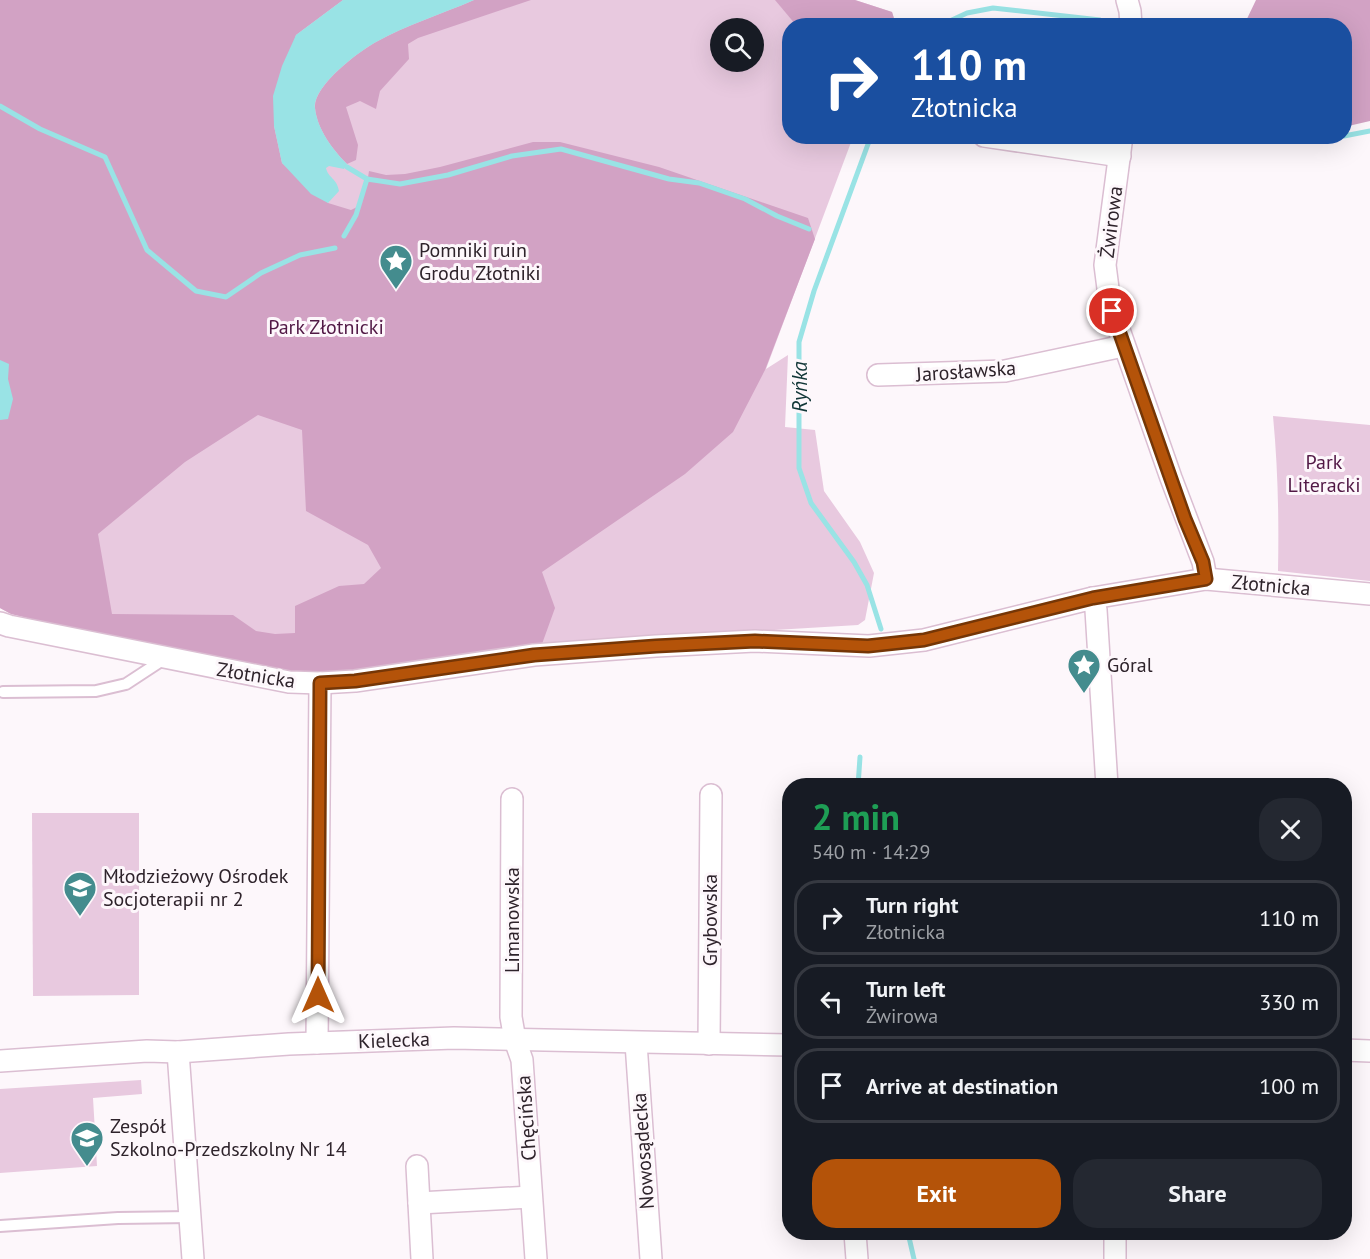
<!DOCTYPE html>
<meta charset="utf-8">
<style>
:root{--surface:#171b24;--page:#242831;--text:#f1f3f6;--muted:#9ea1a6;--line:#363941;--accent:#b45309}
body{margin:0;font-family:"PT Sans",sans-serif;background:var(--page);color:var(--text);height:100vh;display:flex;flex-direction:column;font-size:22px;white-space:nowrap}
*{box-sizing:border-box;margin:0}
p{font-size:20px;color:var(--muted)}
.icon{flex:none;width:33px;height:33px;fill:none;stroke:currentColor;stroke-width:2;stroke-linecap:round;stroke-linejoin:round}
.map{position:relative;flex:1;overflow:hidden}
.panel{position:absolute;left:782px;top:778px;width:570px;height:462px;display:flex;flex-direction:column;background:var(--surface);border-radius:24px;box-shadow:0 6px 24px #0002}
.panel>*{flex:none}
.top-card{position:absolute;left:782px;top:18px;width:570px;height:126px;border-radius:24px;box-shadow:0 6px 24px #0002;background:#1a4fa0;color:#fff;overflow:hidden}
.tools{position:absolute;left:710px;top:18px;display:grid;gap:12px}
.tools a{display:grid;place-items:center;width:54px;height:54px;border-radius:50%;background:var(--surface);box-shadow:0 6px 24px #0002;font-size:30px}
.pin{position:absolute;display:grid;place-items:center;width:51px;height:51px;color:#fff;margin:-26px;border:3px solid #fff;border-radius:50%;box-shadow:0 2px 6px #0007}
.me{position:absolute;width:66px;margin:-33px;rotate:0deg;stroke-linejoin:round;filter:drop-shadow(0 0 4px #0008)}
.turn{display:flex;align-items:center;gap:21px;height:126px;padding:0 30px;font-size:27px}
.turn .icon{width:78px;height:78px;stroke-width:2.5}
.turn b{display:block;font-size:42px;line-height:51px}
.round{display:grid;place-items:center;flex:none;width:63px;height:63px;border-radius:24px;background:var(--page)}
.head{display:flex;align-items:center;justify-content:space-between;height:102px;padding:0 30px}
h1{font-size:36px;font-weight:800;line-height:45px;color:#1e9e55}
.cta{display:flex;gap:12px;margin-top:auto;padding:12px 30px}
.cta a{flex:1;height:69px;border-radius:24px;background:var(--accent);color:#fff;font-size:24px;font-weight:800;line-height:69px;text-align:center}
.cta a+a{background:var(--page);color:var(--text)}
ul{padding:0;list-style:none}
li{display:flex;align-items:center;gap:18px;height:75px;margin:0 12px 9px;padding:0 18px;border:3px solid var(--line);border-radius:24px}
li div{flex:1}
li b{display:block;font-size:22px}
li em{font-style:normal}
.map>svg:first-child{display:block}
.green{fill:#e8c9df;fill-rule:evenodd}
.forest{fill:#d2a2c4;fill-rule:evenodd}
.water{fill:#99e3e5}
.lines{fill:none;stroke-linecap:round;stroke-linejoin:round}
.stream{stroke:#99e3e5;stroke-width:5}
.service-casing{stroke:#dbbed2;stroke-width:14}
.minor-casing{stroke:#dbbed2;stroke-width:24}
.service{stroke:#fff;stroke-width:10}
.minor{stroke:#fff;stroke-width:21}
.route-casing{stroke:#753606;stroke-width:15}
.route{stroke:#b45309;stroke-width:10}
.labels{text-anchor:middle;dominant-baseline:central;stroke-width:6;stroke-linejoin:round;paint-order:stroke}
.street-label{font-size:20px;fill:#2e232b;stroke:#fdf7fb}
.poi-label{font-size:20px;fill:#2e232b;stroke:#fdf7fb;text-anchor:start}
.park-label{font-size:20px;fill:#511845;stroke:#fdf7fb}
.water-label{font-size:21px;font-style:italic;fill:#113637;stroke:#fdf7fb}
</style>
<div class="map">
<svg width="1370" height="1259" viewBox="0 0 1370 1259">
<rect width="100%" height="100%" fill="#fdf7fb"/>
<g class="green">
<path d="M 0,0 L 855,0 L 892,12 L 896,25 L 789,26 L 789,136 L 853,137 L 766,369 L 788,355 L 785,427 L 815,430 L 824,491 L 860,542 L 874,573 L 865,620 L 858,625 L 542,644 L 345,672 L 11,614 L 0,608 ZM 720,28 L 753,28 L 753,62 L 720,62 Z"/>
<path d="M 1273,416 L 1370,425 L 1370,581 L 1278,571 C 1279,518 1278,468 1273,416 Z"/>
<polygon points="32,813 139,813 139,995 33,996"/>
<polygon points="141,1080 142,1094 93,1098 97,1166 0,1173 0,1089"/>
</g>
<g class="forest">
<path d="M 0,0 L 343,0 L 296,35 L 274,126 L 282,163 L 328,203 L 351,210 L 359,206 L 367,184 L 369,171 L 386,175 L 405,174 L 440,167 L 533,142 L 560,142 L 659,167 L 808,218 L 815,239 L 765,370 L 733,432 L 685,474 L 542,572 L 555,608 L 542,644 L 345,672 L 284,673 L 95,635 L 11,614 L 0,608 ZM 258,415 L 302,430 L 306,511 L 368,545 L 381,568 L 364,584 L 339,586 L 295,606 L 295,633 L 275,634 L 256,631 L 233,615 L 112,614 L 98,534 L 185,462 Z"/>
<path d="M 474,0 L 531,0 L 418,38 L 408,44 L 409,59 L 380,91 L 376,109 L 360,101 L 346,107 L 358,145 L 356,160 L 347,164 C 333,150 317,129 315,108 C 313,86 358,52 376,42 C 406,25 442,14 474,0 Z"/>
<polygon points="775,0 855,0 892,12 896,25 796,25"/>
<polygon points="1256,0 1370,0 1370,121 1344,127 1344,26 1244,25"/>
</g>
<g class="water">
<path d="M 343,0 L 474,0 C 442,14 406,25 376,42 C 358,52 313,86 315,108 C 317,129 333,150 347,164 L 344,169 L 329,166 L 326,168 C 328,178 337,178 339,191 L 328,203 L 311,194 L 282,163 L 274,126 L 273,96 L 282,66 L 296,35 Z"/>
<polygon points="0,360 9,364 8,379 13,399 8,419 0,420"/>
</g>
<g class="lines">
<g class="stream">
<polyline points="939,26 967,13 993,8 1100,20"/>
<polyline points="0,106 40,129 105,157 147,250 196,291 226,297 261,273 300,255 335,248"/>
<polyline points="871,136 814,291 799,342 799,468 811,503 854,562 867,585 881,629"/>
<polyline points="1344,136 1370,131"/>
<polyline points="347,167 367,179 400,184 448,175 512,156 561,149 669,179 699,183 745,199 777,216 809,229"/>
<polyline points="344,236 356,215 367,179"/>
<polyline points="858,786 860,757"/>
<polyline points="908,1233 914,1259"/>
</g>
<defs>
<g id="service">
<polyline points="3,692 96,691 126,684 158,663 160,657"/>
<polyline points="0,1226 118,1218 190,1217"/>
</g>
<g id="minor">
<polyline points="1127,0 1130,11 1131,26"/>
<polyline points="984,136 1120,156"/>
<polyline points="1122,136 1105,265 1110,304 1171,478 1203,562 1206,579"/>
<polyline points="878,375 1005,371 1123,346"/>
<polyline points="1093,598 1096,610 1107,786"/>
<polyline points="0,623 9,626 289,682 320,683 355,681 534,655 656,646 755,641 869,646 924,640 1093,598 1206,579 1370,594"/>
<polyline points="512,799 511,1017 515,1040 522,1060 536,1259"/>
<polyline points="317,1043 320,683"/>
<polyline points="636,1043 651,1259"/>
<polyline points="709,1044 711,795"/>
<polyline points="1344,1050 1370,1051"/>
<polyline points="178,1052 193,1259"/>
<polyline points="0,1061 147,1051 178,1052 289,1044 454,1038 789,1045"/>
<polyline points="417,1166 422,1259"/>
<polyline points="419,1203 531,1197"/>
<polyline points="855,1233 857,1259"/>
<polyline points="1115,1259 1115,1233"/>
</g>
</defs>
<use href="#service" class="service-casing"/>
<use href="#minor" class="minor-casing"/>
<use href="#service" class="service"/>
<use href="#minor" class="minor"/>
</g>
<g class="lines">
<defs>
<polyline id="route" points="318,995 320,683 355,681 534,655 656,646 755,641 868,646 924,640 1093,598 1206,579 1203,562 1185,519 1112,311"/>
</defs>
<use href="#route" class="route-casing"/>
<use href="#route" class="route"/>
</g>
<defs>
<symbol id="sight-pin" viewBox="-11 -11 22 30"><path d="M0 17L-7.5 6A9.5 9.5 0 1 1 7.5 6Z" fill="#448c8e" stroke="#fdf7fb"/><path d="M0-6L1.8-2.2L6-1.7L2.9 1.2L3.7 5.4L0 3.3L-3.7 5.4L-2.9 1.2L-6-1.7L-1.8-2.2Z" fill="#fff"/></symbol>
<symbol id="school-pin" viewBox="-11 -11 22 30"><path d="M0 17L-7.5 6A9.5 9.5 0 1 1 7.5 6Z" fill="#448c8e" stroke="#fdf7fb"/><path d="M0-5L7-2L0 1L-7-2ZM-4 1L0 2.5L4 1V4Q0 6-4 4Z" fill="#fff"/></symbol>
</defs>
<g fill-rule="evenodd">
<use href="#sight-pin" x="377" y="242" width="38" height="52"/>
<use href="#sight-pin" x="1065" y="646" width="38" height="52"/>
<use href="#school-pin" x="61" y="869" width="38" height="52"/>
<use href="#school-pin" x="68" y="1119" width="38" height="52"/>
</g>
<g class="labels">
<g class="street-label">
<text transform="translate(1111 222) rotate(-83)">Żwirowa</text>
<text transform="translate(966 371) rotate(-4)">Jarosławska</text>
<text transform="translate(1271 585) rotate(5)">Złotnicka</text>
<text transform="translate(256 675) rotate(9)">Złotnicka</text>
<text transform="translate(512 920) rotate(-90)">Limanowska</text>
<text transform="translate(710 920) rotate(-90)">Grybowska</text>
<text transform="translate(394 1040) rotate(-2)">Kielecka</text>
<text transform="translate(526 1118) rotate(-94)">Chęcińska</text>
<text transform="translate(643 1151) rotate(-94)">Nowosądecka</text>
</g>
<g class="poi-label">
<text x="419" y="250">Pomniki ruin<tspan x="419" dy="23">Grodu Złotniki</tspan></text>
<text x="1107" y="665">Góral</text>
<text x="103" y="876">Młodzieżowy Ośrodek<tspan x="103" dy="23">Socjoterapii nr 2</tspan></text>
<text x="110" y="1126">Zespół<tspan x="110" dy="23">Szkolno-Przedszkolny Nr 14</tspan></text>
</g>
<g class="park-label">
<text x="326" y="327">Park Złotnicki</text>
<text x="1324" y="462">Park<tspan x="1324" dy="23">Literacki</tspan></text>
</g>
<g class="water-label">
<text transform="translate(799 387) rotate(-90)">Ryńka</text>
</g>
</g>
</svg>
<div class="tools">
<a><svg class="icon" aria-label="search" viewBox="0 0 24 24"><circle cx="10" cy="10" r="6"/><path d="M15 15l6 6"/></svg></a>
</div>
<div class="pin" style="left:1112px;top:311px;background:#d93025"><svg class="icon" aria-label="arrive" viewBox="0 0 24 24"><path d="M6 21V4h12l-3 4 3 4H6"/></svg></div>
<svg class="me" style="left:318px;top:995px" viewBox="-20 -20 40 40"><path d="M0-17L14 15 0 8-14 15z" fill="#b45309" stroke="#fff" stroke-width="4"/></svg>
<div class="top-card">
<div class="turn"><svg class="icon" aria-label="right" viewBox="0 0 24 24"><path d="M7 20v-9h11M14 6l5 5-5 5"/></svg><div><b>110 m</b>Złotnicka</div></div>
</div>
<section class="panel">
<div class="head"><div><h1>2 min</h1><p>540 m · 14:29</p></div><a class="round"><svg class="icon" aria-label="close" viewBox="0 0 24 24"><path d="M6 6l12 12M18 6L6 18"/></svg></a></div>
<ul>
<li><svg class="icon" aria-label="right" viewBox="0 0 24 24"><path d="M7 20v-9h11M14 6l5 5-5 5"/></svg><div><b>Turn right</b><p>Złotnicka</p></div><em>110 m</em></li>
<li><svg class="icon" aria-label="left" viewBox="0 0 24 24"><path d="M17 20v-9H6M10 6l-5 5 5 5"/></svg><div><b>Turn left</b><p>Żwirowa</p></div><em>330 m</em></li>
<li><svg class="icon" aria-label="arrive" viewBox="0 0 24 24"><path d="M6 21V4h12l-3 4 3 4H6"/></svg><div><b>Arrive at destination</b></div><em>100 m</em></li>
</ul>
<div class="cta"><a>Exit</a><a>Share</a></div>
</section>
</div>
